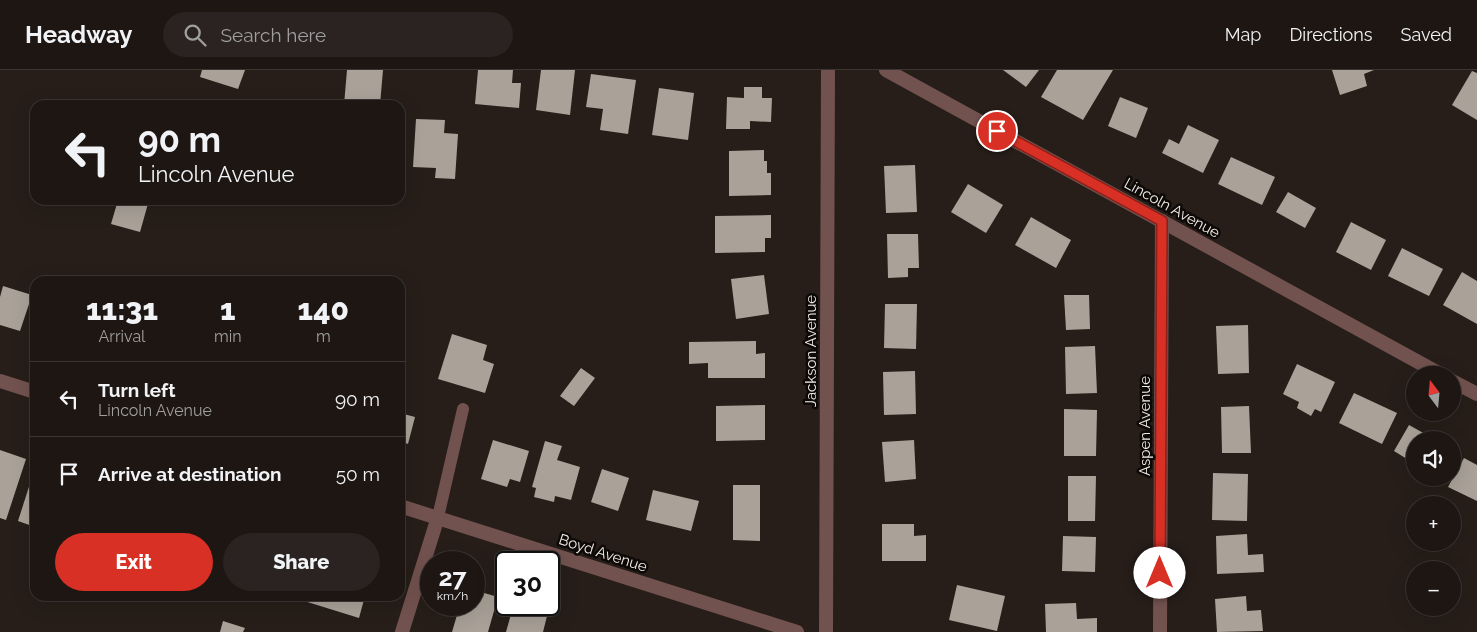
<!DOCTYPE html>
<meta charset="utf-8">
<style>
:root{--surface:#1d1613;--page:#2a2321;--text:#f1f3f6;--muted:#a09fa0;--line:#3b3533;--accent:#d93025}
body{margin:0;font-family:Raleway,sans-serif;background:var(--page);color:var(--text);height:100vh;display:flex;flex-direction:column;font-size:19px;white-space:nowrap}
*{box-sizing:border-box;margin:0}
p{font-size:16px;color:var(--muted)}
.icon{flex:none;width:28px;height:28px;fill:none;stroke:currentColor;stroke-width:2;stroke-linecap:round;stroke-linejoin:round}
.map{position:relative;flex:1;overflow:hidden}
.details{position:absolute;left:30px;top:206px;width:375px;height:325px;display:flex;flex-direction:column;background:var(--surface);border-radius:15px;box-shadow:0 5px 20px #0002,0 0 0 1px var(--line)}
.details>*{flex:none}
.top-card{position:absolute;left:30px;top:30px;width:375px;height:105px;border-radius:15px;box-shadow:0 5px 20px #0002,0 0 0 1px var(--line);background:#1d1613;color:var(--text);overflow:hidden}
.needle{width:32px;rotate:344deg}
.fabs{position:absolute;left:1406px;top:296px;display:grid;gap:10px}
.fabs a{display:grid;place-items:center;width:55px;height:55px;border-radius:50%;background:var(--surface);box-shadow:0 5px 20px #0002,0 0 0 1px var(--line);font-size:25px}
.speed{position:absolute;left:420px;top:481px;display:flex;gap:10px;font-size:25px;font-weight:700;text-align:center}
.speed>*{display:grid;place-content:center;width:65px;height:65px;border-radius:50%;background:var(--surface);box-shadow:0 5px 20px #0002,0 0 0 1px var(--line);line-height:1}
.speed small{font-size:12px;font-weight:400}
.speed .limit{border:2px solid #111;border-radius:8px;background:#fff;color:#111}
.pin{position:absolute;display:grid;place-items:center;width:42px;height:42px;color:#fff;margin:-21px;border:2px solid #fff;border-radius:50%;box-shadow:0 1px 5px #0007}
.me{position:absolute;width:55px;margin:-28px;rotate:0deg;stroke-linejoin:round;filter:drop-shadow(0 0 4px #0008)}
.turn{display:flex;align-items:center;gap:18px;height:105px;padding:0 25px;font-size:22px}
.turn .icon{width:65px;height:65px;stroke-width:2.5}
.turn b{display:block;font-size:35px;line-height:42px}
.eta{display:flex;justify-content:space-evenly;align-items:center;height:85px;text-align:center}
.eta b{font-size:30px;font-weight:800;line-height:35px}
.button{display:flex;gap:10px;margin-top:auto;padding:10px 25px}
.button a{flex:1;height:58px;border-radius:30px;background:var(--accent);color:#fff;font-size:20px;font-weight:800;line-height:58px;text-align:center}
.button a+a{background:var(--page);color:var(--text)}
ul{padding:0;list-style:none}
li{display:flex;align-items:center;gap:15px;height:75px;padding:0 25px;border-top:1px solid var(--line)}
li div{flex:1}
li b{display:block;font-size:19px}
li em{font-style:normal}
header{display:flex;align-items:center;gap:30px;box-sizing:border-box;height:70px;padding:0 25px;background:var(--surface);border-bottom:1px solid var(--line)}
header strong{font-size:24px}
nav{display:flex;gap:28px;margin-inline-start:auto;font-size:18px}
.search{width:350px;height:45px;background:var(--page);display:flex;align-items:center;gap:12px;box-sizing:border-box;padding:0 18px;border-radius:28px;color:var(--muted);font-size:19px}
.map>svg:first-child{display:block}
.building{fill:#aaa299}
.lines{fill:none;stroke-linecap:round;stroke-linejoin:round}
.service{stroke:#72524f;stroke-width:12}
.minor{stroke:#72524f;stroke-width:14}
.route-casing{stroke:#8d1f18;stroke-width:12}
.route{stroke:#d93025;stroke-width:9}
.labels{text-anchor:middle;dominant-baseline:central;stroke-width:5;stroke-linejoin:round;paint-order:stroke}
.street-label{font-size:15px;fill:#f2ece8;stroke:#0d0907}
</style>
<header>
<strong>Headway</strong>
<div class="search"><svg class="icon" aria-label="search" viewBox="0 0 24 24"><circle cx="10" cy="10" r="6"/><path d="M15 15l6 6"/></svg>Search here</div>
<nav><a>Map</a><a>Directions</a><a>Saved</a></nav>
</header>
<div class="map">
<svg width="1477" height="562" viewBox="0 0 1477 562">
<rect width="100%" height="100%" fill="#271e19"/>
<g class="building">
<polygon points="202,0 245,0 238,19 200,7"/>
<polygon points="347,0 383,0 380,35 344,35"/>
<polygon points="478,0 513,0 512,13 521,13 519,38 475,34"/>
<polygon points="541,0 575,0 570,45 536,40"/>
<polygon points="1003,0 1039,0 1026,17"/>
<polygon points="1057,0 1113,0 1083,50 1041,27"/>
<polygon points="1332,0 1374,0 1364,4 1367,16 1340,25"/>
<polygon points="1472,1 1477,3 1477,50 1452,35"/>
<polygon points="591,4 636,10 628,64 600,60 603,39 586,37"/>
<polygon points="744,17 762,17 762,28 772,28 771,52 750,51 750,59 726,59 727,27 744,28"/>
<polygon points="659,18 694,23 688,70 652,65"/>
<polygon points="1120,27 1148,38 1136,68 1108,56"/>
<polygon points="416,49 445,50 444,63 458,64 455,109 435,108 436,98 413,97"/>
<polygon points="1188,55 1219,70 1203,103 1162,83 1169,69 1179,74"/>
<polygon points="764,80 764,91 767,91 767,103 771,103 771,125 729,126 729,81"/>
<polygon points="1231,87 1275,107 1262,135 1218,114"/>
<polygon points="915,95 917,142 886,143 884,96"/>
<polygon points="968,114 1003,135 986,163 951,142"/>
<polygon points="1288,122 1316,138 1305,158 1276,142"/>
<polygon points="118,130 149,130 140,162 111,154"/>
<polygon points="771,145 771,168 765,168 765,182 715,183 715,146"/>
<polygon points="1031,147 1071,170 1056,198 1015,175"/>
<polygon points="1351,152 1386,170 1371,200 1336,182"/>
<polygon points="887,164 918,164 919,198 908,198 908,207 888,208"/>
<polygon points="1402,178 1443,199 1429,226 1388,206"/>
<polygon points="1462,202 1477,211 1477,254 1443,235"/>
<polygon points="764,205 769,244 736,249 731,209"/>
<polygon points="3,216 32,225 20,261 0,255 0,227"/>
<polygon points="1064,225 1089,225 1090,259 1066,260"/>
<polygon points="885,234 917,234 916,279 884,278"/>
<polygon points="1248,255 1249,303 1218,304 1216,256"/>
<polygon points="452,264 487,275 483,290 494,294 485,323 438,309"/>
<polygon points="756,271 756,284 765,283 765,308 708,308 708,293 689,294 689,272"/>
<polygon points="1095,276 1097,323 1066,324 1065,277"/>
<polygon points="1297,294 1335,312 1321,342 1315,339 1311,346 1297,338 1299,332 1283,324"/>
<polygon points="581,298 595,308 574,336 560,326"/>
<polygon points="915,301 916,344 884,345 883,302"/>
<polygon points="1354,323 1397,343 1382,374 1339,353"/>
<polygon points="765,335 765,370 716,371 716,336"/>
<polygon points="1249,336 1251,383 1222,383 1221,337"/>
<polygon points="1064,339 1097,340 1096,386 1064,386"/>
<polygon points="400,343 415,347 408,374 400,371"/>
<polygon points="1409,355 1436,370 1415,370 1415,394 1394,381"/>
<polygon points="493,370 529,381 520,412 510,409 507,417 481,409"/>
<polygon points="914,370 916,409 885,412 882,372"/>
<polygon points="545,371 562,376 557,390 580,397 571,430 555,426 554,432 534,427 536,418 532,417"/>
<polygon points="0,380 26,389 6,450 0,448"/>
<polygon points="1464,388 1477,395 1477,431 1448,417"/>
<polygon points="35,398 35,457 18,451"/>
<polygon points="602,399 629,408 618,441 591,432"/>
<polygon points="1213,403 1248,404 1247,451 1212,450"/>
<polygon points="1068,406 1096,406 1095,451 1068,451"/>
<polygon points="733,415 760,415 760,471 733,470"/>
<polygon points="653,420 699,431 691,461 646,450"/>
<polygon points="882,454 914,454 914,466 926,465 926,491 882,491"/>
<polygon points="1247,464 1248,485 1263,484 1264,502 1217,504 1216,466"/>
<polygon points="1063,466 1096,467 1095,502 1062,501"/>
<polygon points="957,515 1005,526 997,561 949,550"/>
<polygon points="474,520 498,527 488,562 452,562 460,535 474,535"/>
<polygon points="288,526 365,526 359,548"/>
<polygon points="1246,526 1247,541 1261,540 1263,561 1217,562 1215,529"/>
<polygon points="1076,533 1077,549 1097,548 1097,562 1046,562 1045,534"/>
<polygon points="513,537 547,546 543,562 506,562"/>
<polygon points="223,551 245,558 243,562 220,562"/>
</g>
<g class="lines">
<polyline class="service" points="438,447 463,339"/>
<g class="minor">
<polyline points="886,0 1442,305"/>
<polyline points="0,311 35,322"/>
<polyline points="1452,311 1477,324"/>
<polyline points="400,436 797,562"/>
<polyline points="402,562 438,447"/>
<polyline points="826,562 828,0"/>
<polyline points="1160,562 1162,151"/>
</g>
</g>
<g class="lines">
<defs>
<polyline id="route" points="997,61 1162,151 1160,503"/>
</defs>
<use href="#route" class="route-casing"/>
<use href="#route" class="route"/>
</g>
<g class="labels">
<g class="street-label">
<text transform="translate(1172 138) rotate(29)">Lincoln Avenue</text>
<text transform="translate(811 281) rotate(-90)">Jackson Avenue</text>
<text transform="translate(1145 356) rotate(-90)">Aspen Avenue</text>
<text transform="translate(603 483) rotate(18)">Boyd Avenue</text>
</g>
</g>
</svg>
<div class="fabs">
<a><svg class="needle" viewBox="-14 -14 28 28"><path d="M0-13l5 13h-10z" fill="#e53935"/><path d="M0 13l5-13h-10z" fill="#a09fa0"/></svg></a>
<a><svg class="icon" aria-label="sound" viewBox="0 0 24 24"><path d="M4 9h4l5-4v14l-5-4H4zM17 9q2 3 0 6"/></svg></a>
<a>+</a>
<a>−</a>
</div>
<div class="speed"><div>27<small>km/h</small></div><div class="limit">30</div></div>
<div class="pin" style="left:997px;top:61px;background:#d93025"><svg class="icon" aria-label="arrive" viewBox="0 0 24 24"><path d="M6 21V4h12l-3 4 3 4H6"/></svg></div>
<svg class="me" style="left:1160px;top:503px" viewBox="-20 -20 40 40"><circle r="19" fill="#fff"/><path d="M0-13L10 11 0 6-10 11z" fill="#d93025"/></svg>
<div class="top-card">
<div class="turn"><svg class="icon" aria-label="left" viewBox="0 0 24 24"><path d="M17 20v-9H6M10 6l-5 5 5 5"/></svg><div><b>90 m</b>Lincoln Avenue</div></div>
</div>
<section class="details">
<div class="eta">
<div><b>11:31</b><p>Arrival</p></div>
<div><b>1</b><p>min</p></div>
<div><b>140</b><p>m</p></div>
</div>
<ul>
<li><svg class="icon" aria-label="left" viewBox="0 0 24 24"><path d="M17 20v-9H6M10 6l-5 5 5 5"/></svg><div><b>Turn left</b><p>Lincoln Avenue</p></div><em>90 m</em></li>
<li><svg class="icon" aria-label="arrive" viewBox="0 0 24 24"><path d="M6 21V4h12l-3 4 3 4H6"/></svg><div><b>Arrive at destination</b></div><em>50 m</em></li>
</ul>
<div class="button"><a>Exit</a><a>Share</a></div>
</section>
</div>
